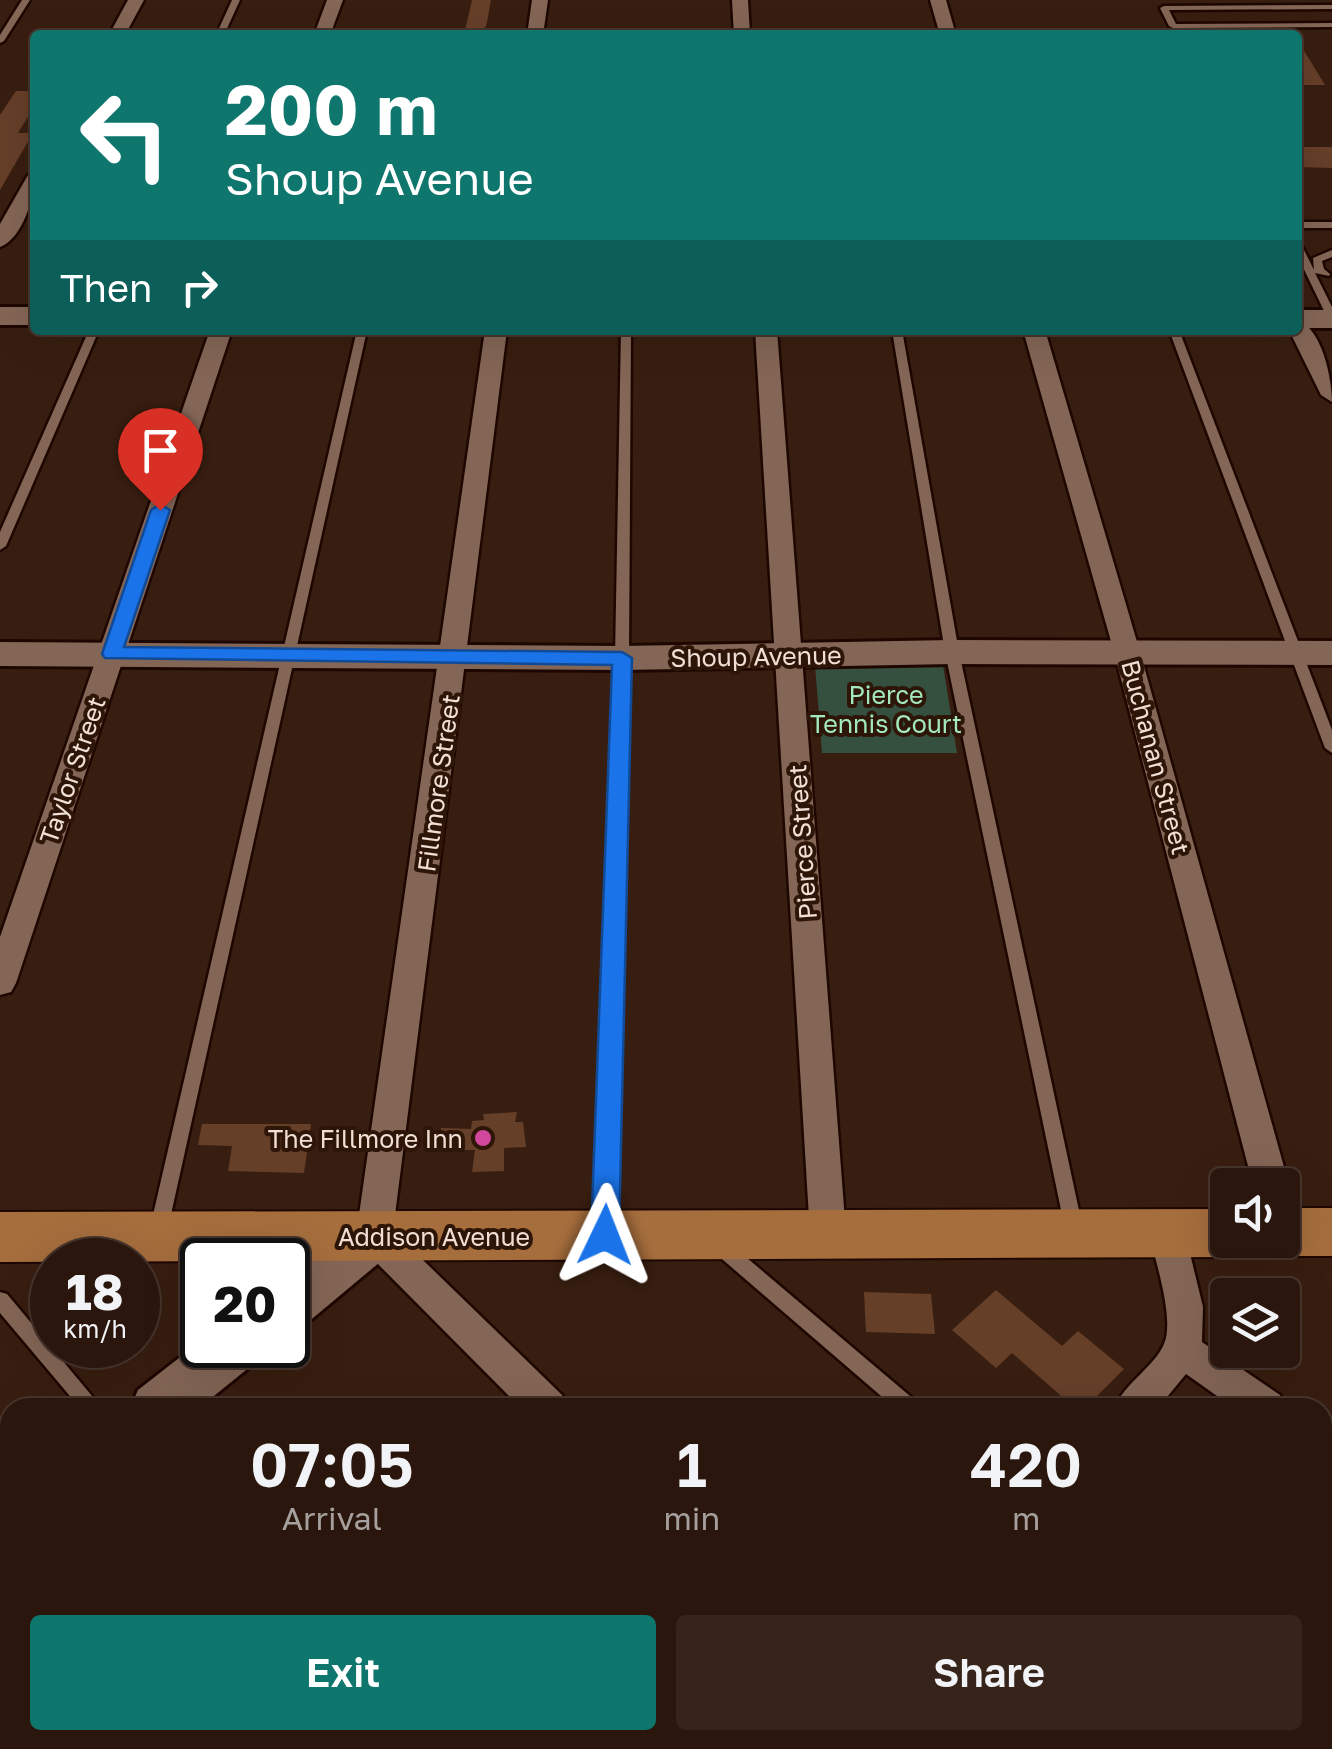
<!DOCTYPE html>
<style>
:root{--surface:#2a160c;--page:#36231a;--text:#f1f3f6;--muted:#a59f9d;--line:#46352d;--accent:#0f766e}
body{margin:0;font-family:"Golos Text",sans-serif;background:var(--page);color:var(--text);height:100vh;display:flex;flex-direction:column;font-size:38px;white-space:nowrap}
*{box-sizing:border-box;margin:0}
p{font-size:32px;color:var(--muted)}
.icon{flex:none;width:55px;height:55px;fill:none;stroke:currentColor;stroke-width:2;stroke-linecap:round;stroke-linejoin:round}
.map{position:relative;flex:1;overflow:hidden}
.details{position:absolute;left:0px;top:1398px;width:1332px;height:352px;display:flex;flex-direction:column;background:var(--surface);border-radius:30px 30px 0 0;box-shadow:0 10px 40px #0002,0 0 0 2px var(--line)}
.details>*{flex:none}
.top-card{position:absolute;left:30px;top:30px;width:1272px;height:305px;border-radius:10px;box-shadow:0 10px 40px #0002,0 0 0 2px var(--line);background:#0f766e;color:#fff;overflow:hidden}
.buttons{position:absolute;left:1210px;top:1168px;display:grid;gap:20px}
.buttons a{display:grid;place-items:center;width:90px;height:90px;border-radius:10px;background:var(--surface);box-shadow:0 10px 40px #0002,0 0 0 2px var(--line);font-size:50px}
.speed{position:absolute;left:30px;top:1238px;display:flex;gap:20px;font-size:50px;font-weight:700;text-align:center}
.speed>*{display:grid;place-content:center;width:130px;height:130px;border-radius:50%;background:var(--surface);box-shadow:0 10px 40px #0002,0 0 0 2px var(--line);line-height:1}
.speed small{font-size:25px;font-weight:400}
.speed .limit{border:5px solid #111;border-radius:15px;background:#fff;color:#111}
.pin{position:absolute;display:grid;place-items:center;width:85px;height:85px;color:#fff;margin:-102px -42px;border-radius:50% 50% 50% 0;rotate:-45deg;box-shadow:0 0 10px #0007}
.pin .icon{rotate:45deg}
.me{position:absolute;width:110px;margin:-55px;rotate:2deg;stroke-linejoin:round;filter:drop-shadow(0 0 8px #0008)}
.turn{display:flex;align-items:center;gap:35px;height:210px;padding:0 30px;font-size:45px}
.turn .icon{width:130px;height:130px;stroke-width:2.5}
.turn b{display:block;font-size:70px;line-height:85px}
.then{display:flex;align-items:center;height:95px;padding:0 30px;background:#0003;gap:20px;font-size:38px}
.eta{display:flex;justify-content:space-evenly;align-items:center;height:170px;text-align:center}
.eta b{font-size:60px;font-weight:600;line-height:70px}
.cta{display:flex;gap:20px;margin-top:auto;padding:20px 30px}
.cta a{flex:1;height:115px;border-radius:10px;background:var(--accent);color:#fff;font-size:40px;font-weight:600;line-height:115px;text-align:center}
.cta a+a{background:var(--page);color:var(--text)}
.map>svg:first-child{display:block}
.green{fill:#35503f}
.building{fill:#663f29}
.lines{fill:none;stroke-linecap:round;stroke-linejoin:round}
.lane-casing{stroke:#1e0700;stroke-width:5}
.street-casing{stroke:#1e0700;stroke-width:5}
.secondary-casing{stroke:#1e0700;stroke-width:6}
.primary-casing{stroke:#1e0700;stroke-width:4}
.lane{fill:#846656;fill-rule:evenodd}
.street{fill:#846656;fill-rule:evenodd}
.secondary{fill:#846656;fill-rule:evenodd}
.primary{fill:#a66e3d;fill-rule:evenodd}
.route{fill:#1a73e8;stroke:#114b97;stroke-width:2.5}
.hotel-dot{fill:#d1479c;stroke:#2d1507;stroke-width:4}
.labels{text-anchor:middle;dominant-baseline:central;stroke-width:8;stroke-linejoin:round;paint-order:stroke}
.street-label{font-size:25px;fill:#f1dfd6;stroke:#2d1507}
.park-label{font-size:25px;fill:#a3e9bc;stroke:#2d1507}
.poi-label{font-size:25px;fill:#f1dfd6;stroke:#2d1507;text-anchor:end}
</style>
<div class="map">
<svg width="1332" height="1749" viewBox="0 0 1332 1749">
<rect width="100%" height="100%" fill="#381e10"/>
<polygon class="green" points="815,665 943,665 957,753 822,753"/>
<g class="building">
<polygon points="472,0 491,0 486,27 464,35"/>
<polygon points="1298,41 1325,85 1298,85"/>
<polygon points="16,91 35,91 35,105 18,133 33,133 0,190 0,115"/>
<polygon points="1298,147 1332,147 1332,168 1298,167"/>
<polygon points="517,1112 515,1122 523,1122 526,1147 504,1148 504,1171 472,1172 475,1150 439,1150 441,1128 471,1129 472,1121 484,1120 483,1114"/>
<polygon points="202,1124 311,1124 304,1173 228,1171 232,1146 198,1145"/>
<polygon points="996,1290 1062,1346 1078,1331 1124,1369 1085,1408 1075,1408 1012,1353 996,1368 952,1330"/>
<polygon points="864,1292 931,1294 935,1334 866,1332"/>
</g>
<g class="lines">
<defs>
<g id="lane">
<polygon points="22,0 30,0 4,41 0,43 0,35"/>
<polygon points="232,0 240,0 224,35 216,35"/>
<polygon points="1332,5 1332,9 1169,10 1176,24 1332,23 1332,27 1173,28 1169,26 1160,8 1164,6"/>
<rect x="1298" y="222" width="34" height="6"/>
<polygon points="1298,245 1303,248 1314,270 1313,258 1332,250 1332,257 1322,261 1324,269 1330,274 1329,276 1315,273 1332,307 1332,320 1327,317 1298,257"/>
<polygon points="89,330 99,330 6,546 0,550 0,532"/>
<polygon points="357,330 367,330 168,1228 165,1233 159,1236 153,1233 150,1228"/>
<polygon points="621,330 631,330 629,658 614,1231 611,1236 605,1239 599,1236 596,1231 615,658"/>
<polygon points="892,330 902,330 959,652 1083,1229 1080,1234 1074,1237 1068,1234 1065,1229 945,652"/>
<polygon points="1169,330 1179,330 1332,730 1332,753 1325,748"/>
<polygon points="721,1239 727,1241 917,1402 919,1408 895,1408 715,1253 712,1247 715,1241"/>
<polygon points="0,1292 7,1294 102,1408 80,1408 0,1313"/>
<polygon points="1322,1737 1331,1749 1303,1749 1298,1740 1322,1740"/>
<polygon points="433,1740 458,1740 462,1749 437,1749"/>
</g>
<g id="street">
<polygon points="128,0 144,0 125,35 109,35"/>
<polygon points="327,0 343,0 330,35 314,35"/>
<polygon points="532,0 548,0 543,35 527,35"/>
<polygon points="732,0 748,0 750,35 734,35"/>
<polygon points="930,0 946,0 956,35 940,35"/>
<path d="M 35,173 C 35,196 23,238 0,247 L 0,224 L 28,175 Z"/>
<path d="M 1298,321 C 1322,328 1332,379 1332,402 L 1321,395 L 1289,330 L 1298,330 Z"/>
<polygon points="210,330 232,330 16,983 11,992 0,995 0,937"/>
<polygon points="485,330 507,330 393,1231 562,1395 567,1408 521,1408 361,1247 356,1236"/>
<polygon points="755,330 777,330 846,1234 841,1245 828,1249 815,1245 810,1234"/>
<polygon points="1023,330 1045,330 1140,652 1289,1185 1282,1196 1282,1185 1253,1185 1114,652"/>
<path d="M 1167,1218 L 1180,1222 L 1185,1233 L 1203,1307 L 1202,1342 L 1280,1395 L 1285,1408 L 1234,1408 L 1186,1374 L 1158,1408 L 1114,1408 C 1125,1383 1155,1366 1164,1344 C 1175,1319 1155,1260 1149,1233 L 1154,1222 Z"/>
<polygon points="1322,1429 1332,1432 1332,1473 1322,1469"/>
<polygon points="0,1680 10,1684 10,1740 52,1740 56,1749 9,1749 6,1736 0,1734"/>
<polygon points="823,1740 914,1740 918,1749 819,1749"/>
</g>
<g id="secondary">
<rect x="0" y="307" width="35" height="18"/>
<rect x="1298" y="310" width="34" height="18"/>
<polygon points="952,640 1332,641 1332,665 952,664 622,670 0,666 0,642 622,646"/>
<polygon points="374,1214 392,1220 399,1236 392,1252 307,1323 288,1329 288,1275 356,1220"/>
<polygon points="202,1340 202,1345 264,1345 256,1362 199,1408 130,1408 138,1390"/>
<polygon points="10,1495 10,1555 0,1559 0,1499"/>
</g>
<g id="primary">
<polygon points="1282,1208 1332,1208 1332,1256 1282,1256 1262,1249 1257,1240 1282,1240"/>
<polygon points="1228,1209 1228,1240 1253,1240 1248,1250 1228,1257 0,1262 0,1212"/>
</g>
</defs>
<use href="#lane" class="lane-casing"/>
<use href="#street" class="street-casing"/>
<use href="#secondary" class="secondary-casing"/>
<use href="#primary" class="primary-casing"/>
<use href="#lane" class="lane"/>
<use href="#street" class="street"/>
<use href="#secondary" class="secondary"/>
<use href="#primary" class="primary"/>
</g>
<polygon class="route" points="160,504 170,510 124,647 622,652 632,658 619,1235 615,1243 605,1246 595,1243 591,1235 612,665 105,658 102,654 151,510"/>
<circle class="hotel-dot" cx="483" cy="1138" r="10"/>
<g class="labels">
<g class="street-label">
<text transform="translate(756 656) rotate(-1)">Shoup Avenue</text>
<text transform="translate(1156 757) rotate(75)">Buchanan Street</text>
<text transform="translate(72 770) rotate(-71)">Taylor Street</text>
<text transform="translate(438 783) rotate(-82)">Fillmore Street</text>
<text transform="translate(802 842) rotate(-94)">Pierce Street</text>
<text x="434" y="1236">Addison Avenue</text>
</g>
<g class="park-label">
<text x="886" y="694">Pierce<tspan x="886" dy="29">Tennis Court</tspan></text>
</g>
<g class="poi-label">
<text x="463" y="1138">The Fillmore Inn</text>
</g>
</g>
</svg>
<div class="buttons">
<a><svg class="icon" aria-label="sound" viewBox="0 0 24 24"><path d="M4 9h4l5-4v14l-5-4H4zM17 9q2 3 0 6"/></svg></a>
<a><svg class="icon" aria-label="layers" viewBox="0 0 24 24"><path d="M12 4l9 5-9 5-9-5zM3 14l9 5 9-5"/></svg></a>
</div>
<div class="speed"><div>18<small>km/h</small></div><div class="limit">20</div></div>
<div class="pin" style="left:160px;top:510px;background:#d93025"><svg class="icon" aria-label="arrive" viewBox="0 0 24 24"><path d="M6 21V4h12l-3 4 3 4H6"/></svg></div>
<svg class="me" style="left:605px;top:1235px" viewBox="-20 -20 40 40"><path d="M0-17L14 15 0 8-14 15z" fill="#1a73e8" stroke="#fff" stroke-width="4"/></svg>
<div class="top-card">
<div class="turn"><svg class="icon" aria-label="left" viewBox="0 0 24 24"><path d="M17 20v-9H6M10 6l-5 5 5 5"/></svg><div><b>200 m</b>Shoup Avenue</div></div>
<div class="then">Then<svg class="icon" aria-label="right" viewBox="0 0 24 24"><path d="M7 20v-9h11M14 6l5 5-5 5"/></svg></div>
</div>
<section class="details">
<div class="eta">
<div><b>07:05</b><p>Arrival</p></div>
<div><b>1</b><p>min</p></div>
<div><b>420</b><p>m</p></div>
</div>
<div class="cta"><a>Exit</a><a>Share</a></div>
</section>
</div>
